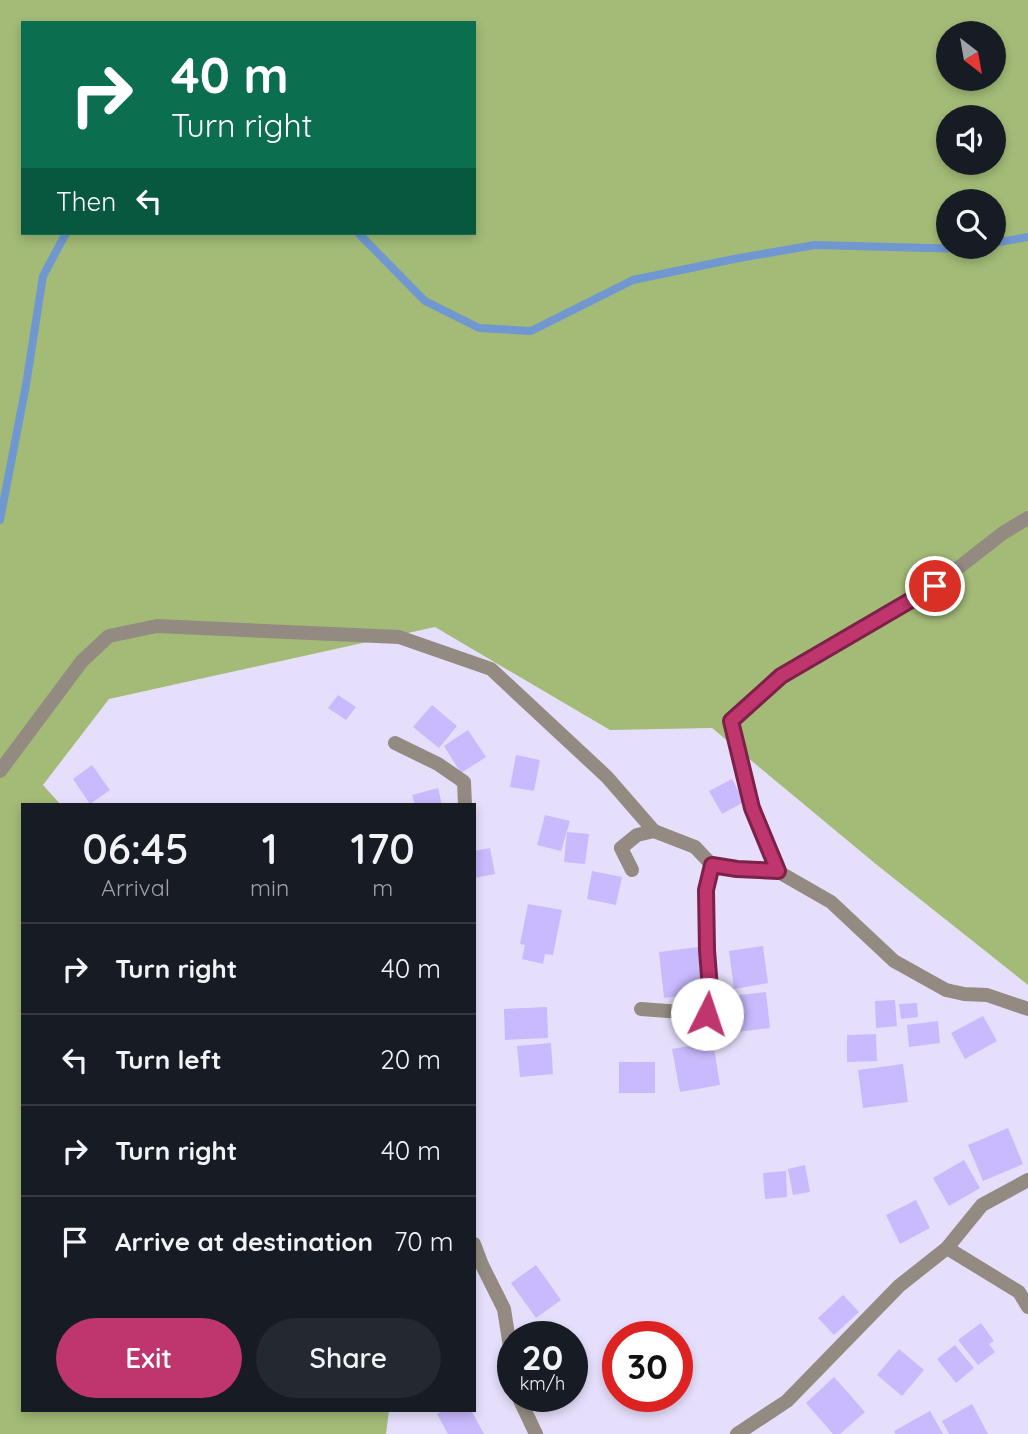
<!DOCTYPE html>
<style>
:root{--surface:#171b24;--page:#242831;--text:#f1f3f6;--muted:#9ea1a6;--line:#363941;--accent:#bf356e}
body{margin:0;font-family:Quicksand,sans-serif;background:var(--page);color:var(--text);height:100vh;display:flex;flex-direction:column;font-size:26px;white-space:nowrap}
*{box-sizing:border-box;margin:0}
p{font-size:23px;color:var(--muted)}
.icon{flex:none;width:38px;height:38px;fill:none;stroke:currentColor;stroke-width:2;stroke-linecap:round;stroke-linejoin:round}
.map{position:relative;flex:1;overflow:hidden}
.details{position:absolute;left:21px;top:803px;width:455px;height:609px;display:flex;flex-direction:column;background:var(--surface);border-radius:0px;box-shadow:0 4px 10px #0003}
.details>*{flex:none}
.guide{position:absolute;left:21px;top:21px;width:455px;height:214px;border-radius:0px;box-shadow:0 4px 10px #0003;background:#0b6e4f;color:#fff;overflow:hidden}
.needle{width:46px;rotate:149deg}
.tools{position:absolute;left:936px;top:21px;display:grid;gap:14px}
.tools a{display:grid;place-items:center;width:70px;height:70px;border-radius:50%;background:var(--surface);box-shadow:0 4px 10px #0003;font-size:35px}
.speed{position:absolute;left:497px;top:1321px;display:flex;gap:14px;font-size:35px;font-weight:700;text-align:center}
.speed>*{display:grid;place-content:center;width:91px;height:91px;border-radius:50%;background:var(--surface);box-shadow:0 4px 10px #0003;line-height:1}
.speed small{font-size:18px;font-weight:400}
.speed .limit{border:10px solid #d22;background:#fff;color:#111}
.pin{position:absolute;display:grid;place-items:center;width:60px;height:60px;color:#fff;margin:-30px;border:4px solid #fff;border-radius:50%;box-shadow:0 2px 7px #0007}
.me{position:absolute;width:77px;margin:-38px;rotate:4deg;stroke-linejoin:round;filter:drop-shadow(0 0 5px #0008)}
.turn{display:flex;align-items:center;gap:24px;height:147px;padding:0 35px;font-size:32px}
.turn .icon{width:91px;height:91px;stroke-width:2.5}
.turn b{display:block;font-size:49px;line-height:60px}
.then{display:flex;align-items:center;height:66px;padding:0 35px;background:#0003;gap:14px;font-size:26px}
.eta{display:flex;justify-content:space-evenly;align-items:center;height:119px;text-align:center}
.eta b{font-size:42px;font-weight:600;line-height:49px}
.action{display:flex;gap:14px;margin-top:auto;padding:14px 35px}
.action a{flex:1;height:80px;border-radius:42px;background:var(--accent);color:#fff;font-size:28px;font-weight:600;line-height:80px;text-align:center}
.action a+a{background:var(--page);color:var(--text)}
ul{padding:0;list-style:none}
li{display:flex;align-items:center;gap:21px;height:91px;padding:0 35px;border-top:2px solid var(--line)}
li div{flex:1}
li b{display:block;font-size:26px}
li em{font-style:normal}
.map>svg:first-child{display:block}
.forest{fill:#a3bb77;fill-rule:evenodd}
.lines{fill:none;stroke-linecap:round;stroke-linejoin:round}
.stream{stroke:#7097d0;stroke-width:8}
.building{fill:#c9b9fd}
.street{stroke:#938b81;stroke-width:14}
.route-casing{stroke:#7c2248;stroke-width:18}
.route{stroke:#bf356e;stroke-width:12}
</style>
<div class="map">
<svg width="1028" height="1434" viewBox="0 0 1028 1434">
<rect width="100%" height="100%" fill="#e6dffc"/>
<path class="forest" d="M 0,0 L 1028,0 L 1028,985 L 877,865 L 712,728 L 610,730 L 435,627 L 109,699 L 43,785 L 61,805 L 23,805 L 23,1410 L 389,1411 L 386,1434 L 0,1434 ZM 23,23 L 474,23 L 474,233 L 23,233 ZM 948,33 L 994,33 L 994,79 L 948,79 ZM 948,117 L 994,117 L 994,163 L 948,163 ZM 948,201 L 994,201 L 994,247 L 948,247 Z"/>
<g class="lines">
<g class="stream">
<polyline points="358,233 425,301 479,328 531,331 633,280 734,259 815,245 966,249 976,247"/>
<polyline points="994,243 1028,237"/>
<polyline points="0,520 26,385 43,276 66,233"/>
</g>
</g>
<g class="building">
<polygon points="338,695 356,707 346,720 328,708"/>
<polygon points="432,705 457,726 439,748 413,727"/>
<polygon points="468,730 486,757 461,773 444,746"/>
<polygon points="516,755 540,760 534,791 510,787"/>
<polygon points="92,765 110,790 90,804 73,779"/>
<polygon points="732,779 744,802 722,814 709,791"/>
<polygon points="438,788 442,805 415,805 412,795"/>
<polygon points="545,815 570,821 561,851 537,845"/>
<polygon points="567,832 589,834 585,864 564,862"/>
<polygon points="490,848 495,874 474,878 474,851"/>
<polygon points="592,871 622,877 616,905 587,899"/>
<polygon points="528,904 562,910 553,955 545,954 543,964 522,959 525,945 520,944"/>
<polygon points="763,946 768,983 734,989 729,951"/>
<polygon points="698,947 703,993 664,998 659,952"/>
<polygon points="766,992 770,1028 718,1034 714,998"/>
<polygon points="895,1000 897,1026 876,1028 875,1001"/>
<polygon points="917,1003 918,1017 901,1019 899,1004"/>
<polygon points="547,1007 548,1038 505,1040 504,1009"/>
<polygon points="983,1016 997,1041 965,1059 951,1033"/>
<polygon points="938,1021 940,1043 909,1047 907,1025"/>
<polygon points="876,1034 877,1061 847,1062 847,1035"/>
<polygon points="713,1042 720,1085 680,1092 672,1049"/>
<polygon points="551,1043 553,1074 520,1077 517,1046"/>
<rect x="619" y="1062" width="36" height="31"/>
<polygon points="903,1064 908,1102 863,1108 858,1070"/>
<polygon points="1008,1128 1023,1164 983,1181 968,1145"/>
<polygon points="964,1160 980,1188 949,1206 933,1178"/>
<polygon points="805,1165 810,1192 793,1195 788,1169"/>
<polygon points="786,1171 787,1197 765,1199 763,1173"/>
<polygon points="916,1200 930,1228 900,1244 886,1215"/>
<polygon points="536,1265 561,1300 536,1318 511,1283"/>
<polygon points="843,1295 859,1312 834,1335 818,1318"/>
<polygon points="981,1323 994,1341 989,1344 995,1352 978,1365 958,1340"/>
<polygon points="955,1345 974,1368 956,1383 937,1359"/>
<polygon points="899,1349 924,1370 902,1396 877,1375"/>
<polygon points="834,1377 865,1412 840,1434 833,1434 806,1403"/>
<polygon points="972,1404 988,1434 949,1434 942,1421"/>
<polygon points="444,1410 471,1410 484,1434 448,1434 437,1414"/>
<polygon points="930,1411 943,1434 895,1434 894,1431"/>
</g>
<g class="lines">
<g class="street">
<polyline points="1028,518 1003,533 935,586 781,676 731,721 752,808 777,871 831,902 894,961 946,990 964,994 987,995 1028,1009"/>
<polyline points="395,743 438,764 464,782 465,805"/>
<polyline points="0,771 82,661 109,636 157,626 399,637 491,669 607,777 654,831 695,847 712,865 737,869 777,871"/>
<polyline points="632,870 621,848 637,835 654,831"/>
<polyline points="641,1009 707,1014 711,1002 707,950 706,890 712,865"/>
<polyline points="474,1244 482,1265 504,1309 513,1366"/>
<polyline points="947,1248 1019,1292 1028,1307"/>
<polyline points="518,1396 536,1434"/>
<polyline points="737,1434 787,1401 899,1286 947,1248 982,1205 1028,1180"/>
</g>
</g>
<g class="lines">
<defs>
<polyline id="route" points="707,1014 711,1002 707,950 706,890 712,865 737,869 778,871 752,808 731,721 781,676 935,586"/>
</defs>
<use href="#route" class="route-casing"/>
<use href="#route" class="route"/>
</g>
</svg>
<div class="tools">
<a><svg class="needle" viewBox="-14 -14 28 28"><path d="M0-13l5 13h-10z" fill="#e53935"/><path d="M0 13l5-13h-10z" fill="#9ea1a6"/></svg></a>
<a><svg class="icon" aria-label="sound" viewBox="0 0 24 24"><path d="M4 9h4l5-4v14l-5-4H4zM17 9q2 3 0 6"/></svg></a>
<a><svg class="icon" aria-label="search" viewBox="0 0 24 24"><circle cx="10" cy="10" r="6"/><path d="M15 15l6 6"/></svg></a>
</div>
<div class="speed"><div>20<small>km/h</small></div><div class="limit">30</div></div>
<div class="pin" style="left:935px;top:586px;background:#d93025"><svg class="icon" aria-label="arrive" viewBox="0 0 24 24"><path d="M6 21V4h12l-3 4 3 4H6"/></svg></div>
<svg class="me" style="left:707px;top:1014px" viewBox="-20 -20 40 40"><circle r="19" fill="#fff"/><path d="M0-13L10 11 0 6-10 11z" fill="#bf356e"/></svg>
<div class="guide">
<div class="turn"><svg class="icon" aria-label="right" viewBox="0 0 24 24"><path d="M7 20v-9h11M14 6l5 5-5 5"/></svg><div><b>40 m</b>Turn right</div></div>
<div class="then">Then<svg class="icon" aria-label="left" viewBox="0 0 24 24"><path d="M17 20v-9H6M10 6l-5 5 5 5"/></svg></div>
</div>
<section class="details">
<div class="eta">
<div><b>06:45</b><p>Arrival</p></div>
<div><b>1</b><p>min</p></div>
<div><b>170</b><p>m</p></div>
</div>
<ul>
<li><svg class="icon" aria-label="right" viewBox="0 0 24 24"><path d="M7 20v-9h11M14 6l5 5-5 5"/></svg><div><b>Turn right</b></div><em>40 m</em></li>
<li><svg class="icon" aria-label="left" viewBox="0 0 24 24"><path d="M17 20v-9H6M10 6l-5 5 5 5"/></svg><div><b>Turn left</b></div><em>20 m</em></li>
<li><svg class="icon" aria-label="right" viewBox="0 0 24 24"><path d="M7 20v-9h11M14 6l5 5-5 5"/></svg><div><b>Turn right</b></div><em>40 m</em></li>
<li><svg class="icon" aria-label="arrive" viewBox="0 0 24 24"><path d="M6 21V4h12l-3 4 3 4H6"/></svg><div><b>Arrive at destination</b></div><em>70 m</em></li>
</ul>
<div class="action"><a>Exit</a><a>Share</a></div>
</section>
</div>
